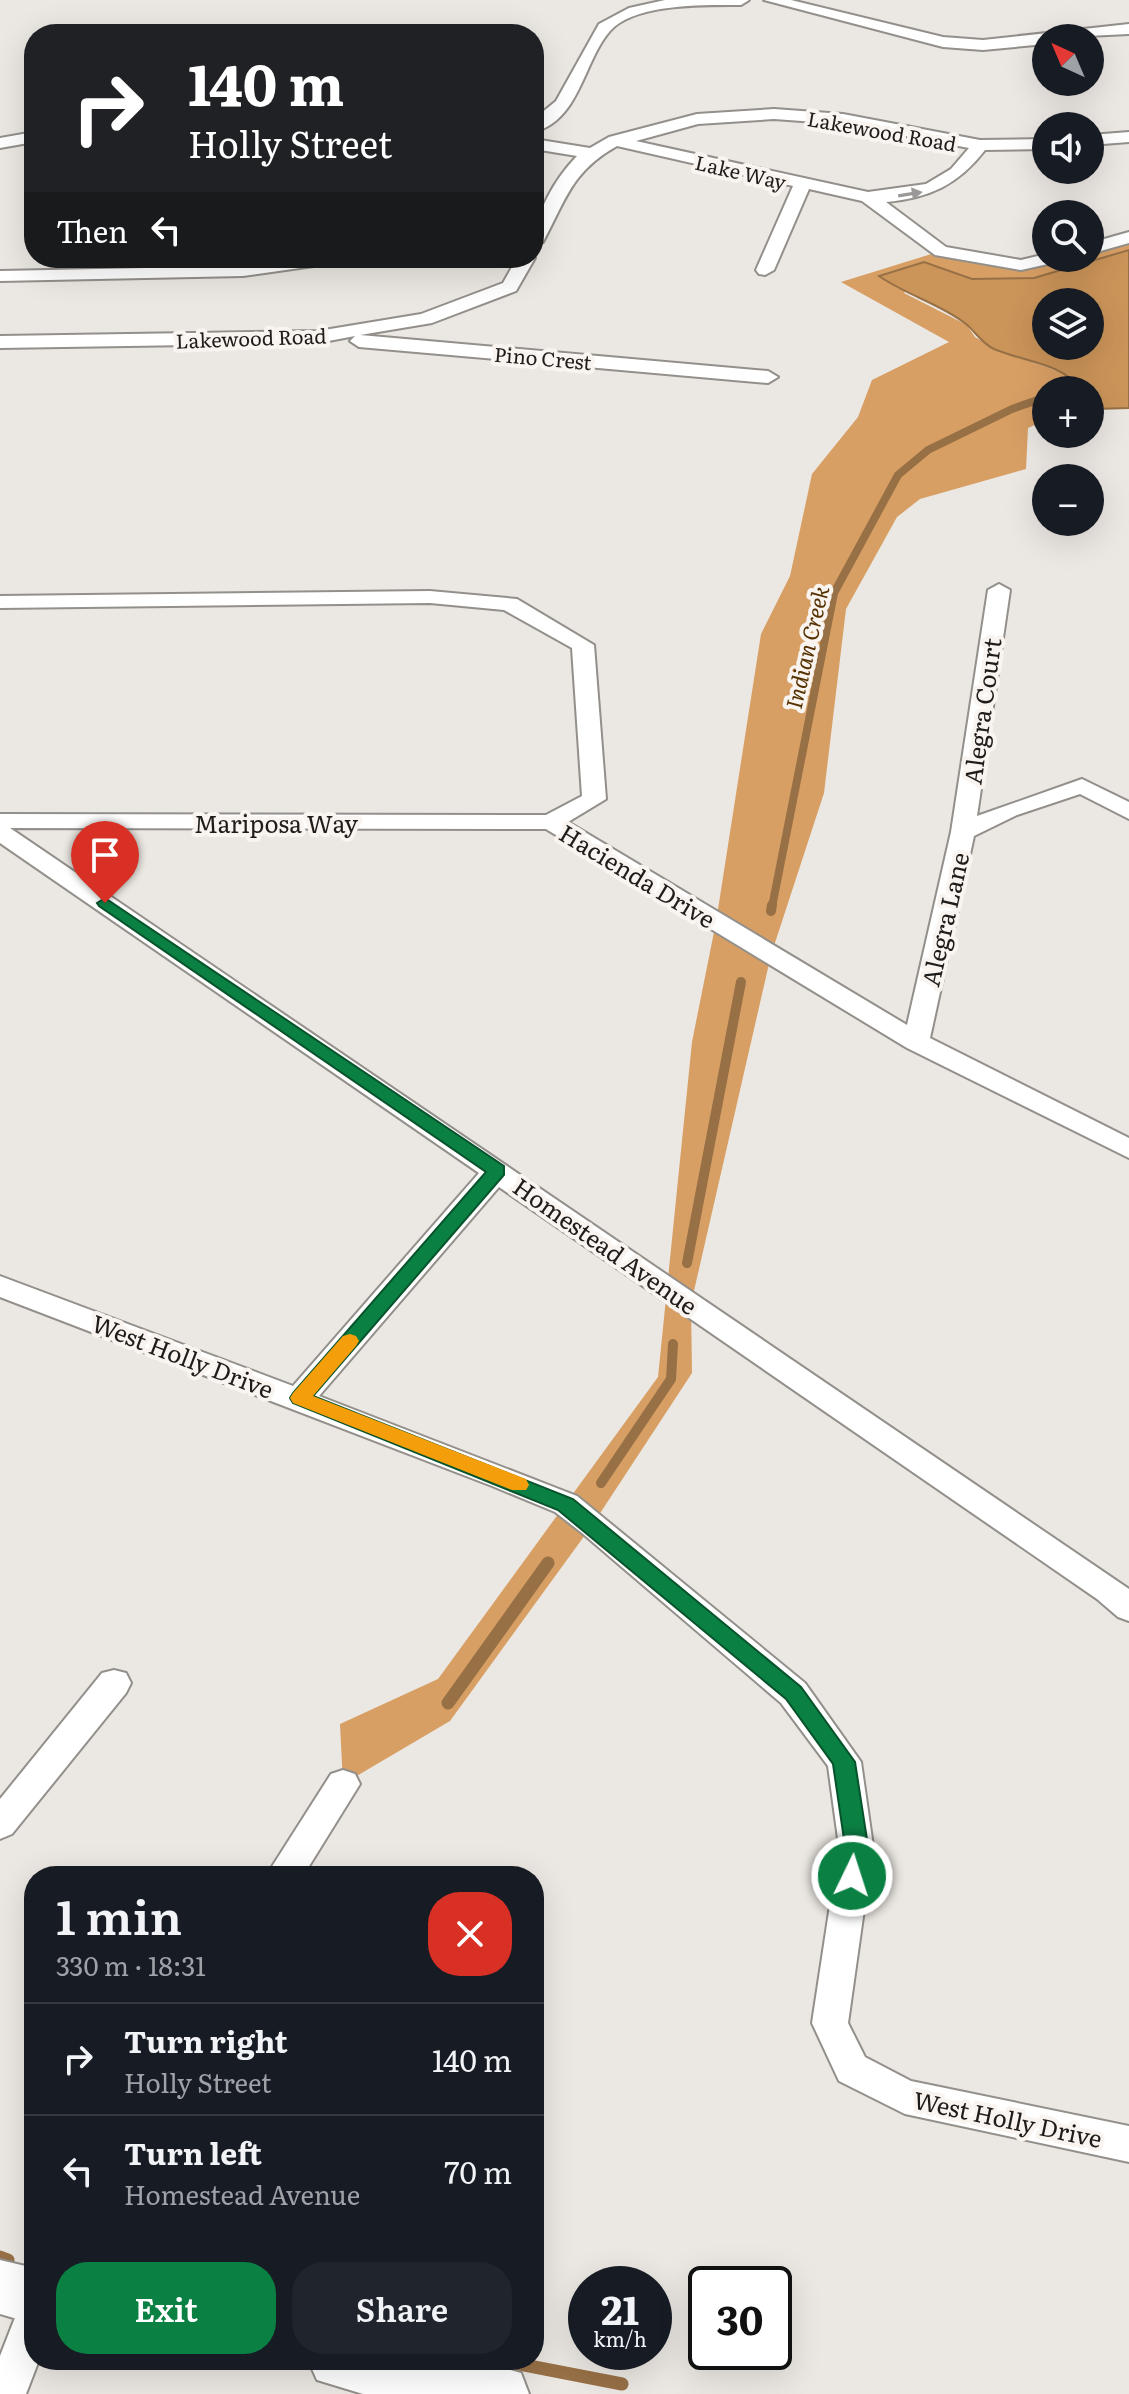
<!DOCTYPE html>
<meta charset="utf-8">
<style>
:root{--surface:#171b24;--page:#20242c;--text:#f1f3f6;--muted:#9ea1a6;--line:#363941;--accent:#0b8043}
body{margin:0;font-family:Literata,serif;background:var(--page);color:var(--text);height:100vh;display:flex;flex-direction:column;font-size:30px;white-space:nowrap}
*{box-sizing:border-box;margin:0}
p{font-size:26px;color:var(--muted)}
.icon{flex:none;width:44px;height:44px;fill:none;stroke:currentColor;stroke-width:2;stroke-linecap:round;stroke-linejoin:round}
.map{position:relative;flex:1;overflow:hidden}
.sheet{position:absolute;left:24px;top:1866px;width:520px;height:504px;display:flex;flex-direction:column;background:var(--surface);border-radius:32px;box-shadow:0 8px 32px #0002}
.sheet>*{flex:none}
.hud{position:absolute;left:24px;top:24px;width:520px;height:244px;border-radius:32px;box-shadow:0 8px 32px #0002;background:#202124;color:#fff;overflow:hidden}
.needle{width:52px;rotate:316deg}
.tools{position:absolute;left:1032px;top:24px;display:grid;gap:16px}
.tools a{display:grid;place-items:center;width:72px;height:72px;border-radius:50%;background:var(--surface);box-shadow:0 8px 32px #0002;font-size:40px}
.speed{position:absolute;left:568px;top:2266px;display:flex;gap:16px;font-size:40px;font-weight:700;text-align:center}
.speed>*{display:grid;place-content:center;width:104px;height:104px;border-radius:50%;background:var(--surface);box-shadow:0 8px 32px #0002;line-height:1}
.speed small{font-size:20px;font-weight:400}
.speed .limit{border:4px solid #111;border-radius:12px;background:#fff;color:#111}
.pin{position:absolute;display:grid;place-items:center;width:68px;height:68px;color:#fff;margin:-82px -34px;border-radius:50% 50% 50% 0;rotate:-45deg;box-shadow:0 0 8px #0007}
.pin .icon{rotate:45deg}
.me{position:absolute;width:88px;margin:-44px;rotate:4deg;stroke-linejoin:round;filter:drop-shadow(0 0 6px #0008)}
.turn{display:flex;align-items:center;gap:28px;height:168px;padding:0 32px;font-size:36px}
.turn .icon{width:104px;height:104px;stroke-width:2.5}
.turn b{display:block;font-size:56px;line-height:68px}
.then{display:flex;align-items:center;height:76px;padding:0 32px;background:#0003;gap:16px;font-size:30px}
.round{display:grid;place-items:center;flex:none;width:84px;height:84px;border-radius:32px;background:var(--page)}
.headline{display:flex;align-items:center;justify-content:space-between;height:136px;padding:0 32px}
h1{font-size:48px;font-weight:600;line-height:60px}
.cta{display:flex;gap:16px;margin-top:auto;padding:16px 32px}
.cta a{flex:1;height:92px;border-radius:32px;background:var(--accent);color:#fff;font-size:32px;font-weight:600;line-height:92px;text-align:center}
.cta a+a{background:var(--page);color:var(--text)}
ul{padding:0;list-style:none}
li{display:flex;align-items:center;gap:24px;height:112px;padding:0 32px;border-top:2px solid var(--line)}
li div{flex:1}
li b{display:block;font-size:30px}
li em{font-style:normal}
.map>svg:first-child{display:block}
.forest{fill:#d89f64}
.water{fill:#cb9459;stroke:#977046;stroke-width:2;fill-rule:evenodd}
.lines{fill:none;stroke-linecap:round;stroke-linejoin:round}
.stream-far3{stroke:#977046;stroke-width:6}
.stream-far2{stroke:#977046;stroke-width:8}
.stream-far1{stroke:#977046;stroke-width:10}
.stream{stroke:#977046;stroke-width:13}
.street-casing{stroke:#938f8a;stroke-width:4}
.secondary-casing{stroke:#938f8a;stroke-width:4}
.street{fill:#fff;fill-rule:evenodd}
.secondary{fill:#fff;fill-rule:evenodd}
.oneway{fill:#9a9998}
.route{fill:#0b8043;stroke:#07532c;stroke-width:2}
.slow{fill:#f59e0b}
.labels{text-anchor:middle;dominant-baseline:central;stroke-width:8;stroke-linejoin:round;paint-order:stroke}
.far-street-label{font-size:20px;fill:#1e1d1b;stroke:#f9f4ef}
.far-water-label{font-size:22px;font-style:italic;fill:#563100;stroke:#f9f4ef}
.street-label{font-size:24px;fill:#1e1d1b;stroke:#f9f4ef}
</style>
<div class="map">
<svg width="1129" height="2394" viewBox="0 0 1129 2394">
<rect width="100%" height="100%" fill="#ebe7e2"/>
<polygon class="forest" points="1129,237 1129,250 1034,278 1005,280 971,279 924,262 904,293 967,325 975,337 993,348 1072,376 1082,390 1046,390 1046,420 1028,428 1026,469 920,499 897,517 846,609 824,793 771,955 691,1304 692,1373 593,1524 450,1721 343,1784 340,1724 438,1679 658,1377 692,1042 716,922 761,634 790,576 812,474 858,417 872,380 949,342 841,282 941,251 1021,265 1051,258 1090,258 1090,249"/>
<path class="water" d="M 1129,250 L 1129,408 L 1095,409 L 1090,401 L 1090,390 L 1082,390 C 1061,362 1024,362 994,349 C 981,343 976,332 966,324 C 941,304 906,295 879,276 L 924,262 L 972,279 L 1034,278 ZM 1046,302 L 1090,302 L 1090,346 L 1046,346 Z"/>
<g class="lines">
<polyline class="stream-far3" points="1043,398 1046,397"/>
<polyline class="stream-far2" points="772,907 834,593 898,475 928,450 1012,409 1046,397"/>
<g class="stream-far1">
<polyline points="771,911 772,905"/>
<polyline points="687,1263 741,982"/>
<polyline points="601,1483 671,1379 673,1344"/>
</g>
<g class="stream">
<polyline points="448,1703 548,1563"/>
<polyline points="0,2257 8,2260"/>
<polyline points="498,2360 622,2384"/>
</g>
<defs>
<g id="street">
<path d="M 665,0 L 749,0 L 741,5 C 707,5 634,3 610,31 C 583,62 580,120 534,132 L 534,119 L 556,101 L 599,24 L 629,8 Z"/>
<polygon points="764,0 791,0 943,37 983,40 1129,24 1129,34 1046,38 1046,44 983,50 943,47"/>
<path d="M 774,109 L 843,114 L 980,140 L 1046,139 L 1046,149 L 985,150 C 958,185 929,198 886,202 L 946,247 L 1021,260 L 1046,254 L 1046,258 L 1060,258 L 1057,262 L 1021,270 L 935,255 L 862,201 L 809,189 L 774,270 L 765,275 L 759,274 L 756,270 L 793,186 L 617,146 C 572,171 566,199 543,242 L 534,247 C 534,215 554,180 577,156 L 534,149 L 534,139 L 590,148 L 609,137 L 697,114 ZM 774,119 L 843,124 L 969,148 L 951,169 L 926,184 L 868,192 L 636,141 L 698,124 Z"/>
<polygon points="34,132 34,142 0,148 0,138"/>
<polygon points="1129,132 1129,142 1090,145 1090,135"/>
<polygon points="1129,232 1129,243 1090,254 1090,243"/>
<polygon points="534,257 535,258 516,291 432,323 360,335 768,371 778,377 768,383 359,347 350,341 355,336 318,343 0,348 0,336 318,331 421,314 503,283 517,258"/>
<polygon points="297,258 344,258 335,263 243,276 0,281 0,271 243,266"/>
<polygon points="999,584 1010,590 977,816 1082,779 1129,802 1129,819 1080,794 1017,815 974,836 930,1038 1129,1138 1129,1158 907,1048 546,829 10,828 1129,1589 1129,1621 1118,1617 1097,1599 499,1187 319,1396 577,1496 805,1683 861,1762 873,1846 848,2023 865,2057 911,2081 1129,2126 1129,2162 905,2114 839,2081 812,2023 839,1846 828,1766 781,1703 582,1533 555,1512 492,1486 0,1297 0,1276 293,1386 479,1173 0,843 0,814 546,815 582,796 572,648 504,610 430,603 0,608 0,596 430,591 517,599 594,645 606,799 568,822 907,1025 951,832 988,590"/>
<polygon points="114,1670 126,1673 131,1683 126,1693 12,1834 0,1839 0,1799 102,1673"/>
<polygon points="343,1770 355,1774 360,1784 303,1876 266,1876 331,1774"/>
<polygon points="34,2299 34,2360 39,2360 26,2394 0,2394 0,2356 20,2305"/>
</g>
<g id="secondary">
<polygon points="0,2260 34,2268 34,2324 0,2314"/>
<polygon points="308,2360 476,2360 521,2373 529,2394 363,2394 317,2380"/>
</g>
</defs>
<use href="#street" class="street-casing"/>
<use href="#secondary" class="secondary-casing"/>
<use href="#street" class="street"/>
<use href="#secondary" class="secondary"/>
</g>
<defs><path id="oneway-solid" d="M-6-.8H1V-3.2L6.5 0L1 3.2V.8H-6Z" transform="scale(2)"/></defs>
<use class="oneway" href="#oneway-solid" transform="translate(910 194) rotate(-9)"/>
<polygon class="route" points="105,898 504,1166 504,1175 313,1396 573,1499 801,1687 855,1762 868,1846 860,1883 852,1886 844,1883 841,1876 845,1846 833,1764 786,1699 558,1510 293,1403 290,1398 293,1393 486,1172 99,906 97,903"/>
<polygon class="slow" points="350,1334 356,1336 359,1341 356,1346 313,1396 526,1479 529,1485 526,1490 512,1490 293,1403 290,1398 293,1393 343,1336"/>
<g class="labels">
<g class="far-street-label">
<text transform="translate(882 130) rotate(10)">Lakewood Road</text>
<text transform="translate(741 171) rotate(13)">Lake Way</text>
<text transform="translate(251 337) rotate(-2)">Lakewood Road</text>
<text transform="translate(543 357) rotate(5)">Pino Crest</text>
</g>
<g class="far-water-label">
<text transform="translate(806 647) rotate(-77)">Indian Creek</text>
</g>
<g class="street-label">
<text transform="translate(981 711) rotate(-82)">Alegra Court</text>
<text x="276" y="822">Mariposa Way</text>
<text transform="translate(638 875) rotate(31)">Hacienda Drive</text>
<text transform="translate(944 919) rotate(-77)">Alegra Lane</text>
<text transform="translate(606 1245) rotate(35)">Homestead Avenue</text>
<text transform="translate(183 1355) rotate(21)">West Holly Drive</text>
<text transform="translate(1008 2118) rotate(12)">West Holly Drive</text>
</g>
</g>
</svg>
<div class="tools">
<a><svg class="needle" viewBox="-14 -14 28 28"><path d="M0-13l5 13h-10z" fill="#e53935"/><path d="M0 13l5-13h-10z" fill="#9ea1a6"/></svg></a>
<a><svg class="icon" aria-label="sound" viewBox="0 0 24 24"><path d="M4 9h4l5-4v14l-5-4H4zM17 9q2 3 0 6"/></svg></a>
<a><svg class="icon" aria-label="search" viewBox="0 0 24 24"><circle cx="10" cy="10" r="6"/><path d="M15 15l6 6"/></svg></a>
<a><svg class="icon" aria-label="layers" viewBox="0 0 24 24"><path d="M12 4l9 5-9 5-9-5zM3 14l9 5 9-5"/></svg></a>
<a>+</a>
<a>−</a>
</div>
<div class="speed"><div>21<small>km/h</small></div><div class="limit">30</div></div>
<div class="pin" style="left:105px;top:903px;background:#d93025"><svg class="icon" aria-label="arrive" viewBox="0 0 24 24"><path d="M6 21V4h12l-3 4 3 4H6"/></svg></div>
<svg class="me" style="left:852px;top:1876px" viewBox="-20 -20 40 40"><circle r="17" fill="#0b8043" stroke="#fff" stroke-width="3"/><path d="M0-11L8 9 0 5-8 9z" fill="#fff"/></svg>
<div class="hud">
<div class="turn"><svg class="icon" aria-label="right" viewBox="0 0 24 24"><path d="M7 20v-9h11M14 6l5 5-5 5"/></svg><div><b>140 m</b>Holly Street</div></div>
<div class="then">Then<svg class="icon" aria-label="left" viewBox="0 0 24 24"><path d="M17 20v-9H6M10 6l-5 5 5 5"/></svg></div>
</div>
<section class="sheet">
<div class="headline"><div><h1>1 min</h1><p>330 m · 18:31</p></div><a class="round" style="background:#d93025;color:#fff"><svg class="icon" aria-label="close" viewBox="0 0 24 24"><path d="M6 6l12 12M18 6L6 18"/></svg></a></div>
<ul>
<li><svg class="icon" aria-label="right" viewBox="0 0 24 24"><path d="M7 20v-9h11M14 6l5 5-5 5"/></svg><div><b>Turn right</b><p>Holly Street</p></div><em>140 m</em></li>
<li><svg class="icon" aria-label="left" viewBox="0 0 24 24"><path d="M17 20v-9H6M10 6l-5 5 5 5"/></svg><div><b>Turn left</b><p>Homestead Avenue</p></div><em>70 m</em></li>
</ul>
<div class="cta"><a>Exit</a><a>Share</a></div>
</section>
</div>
